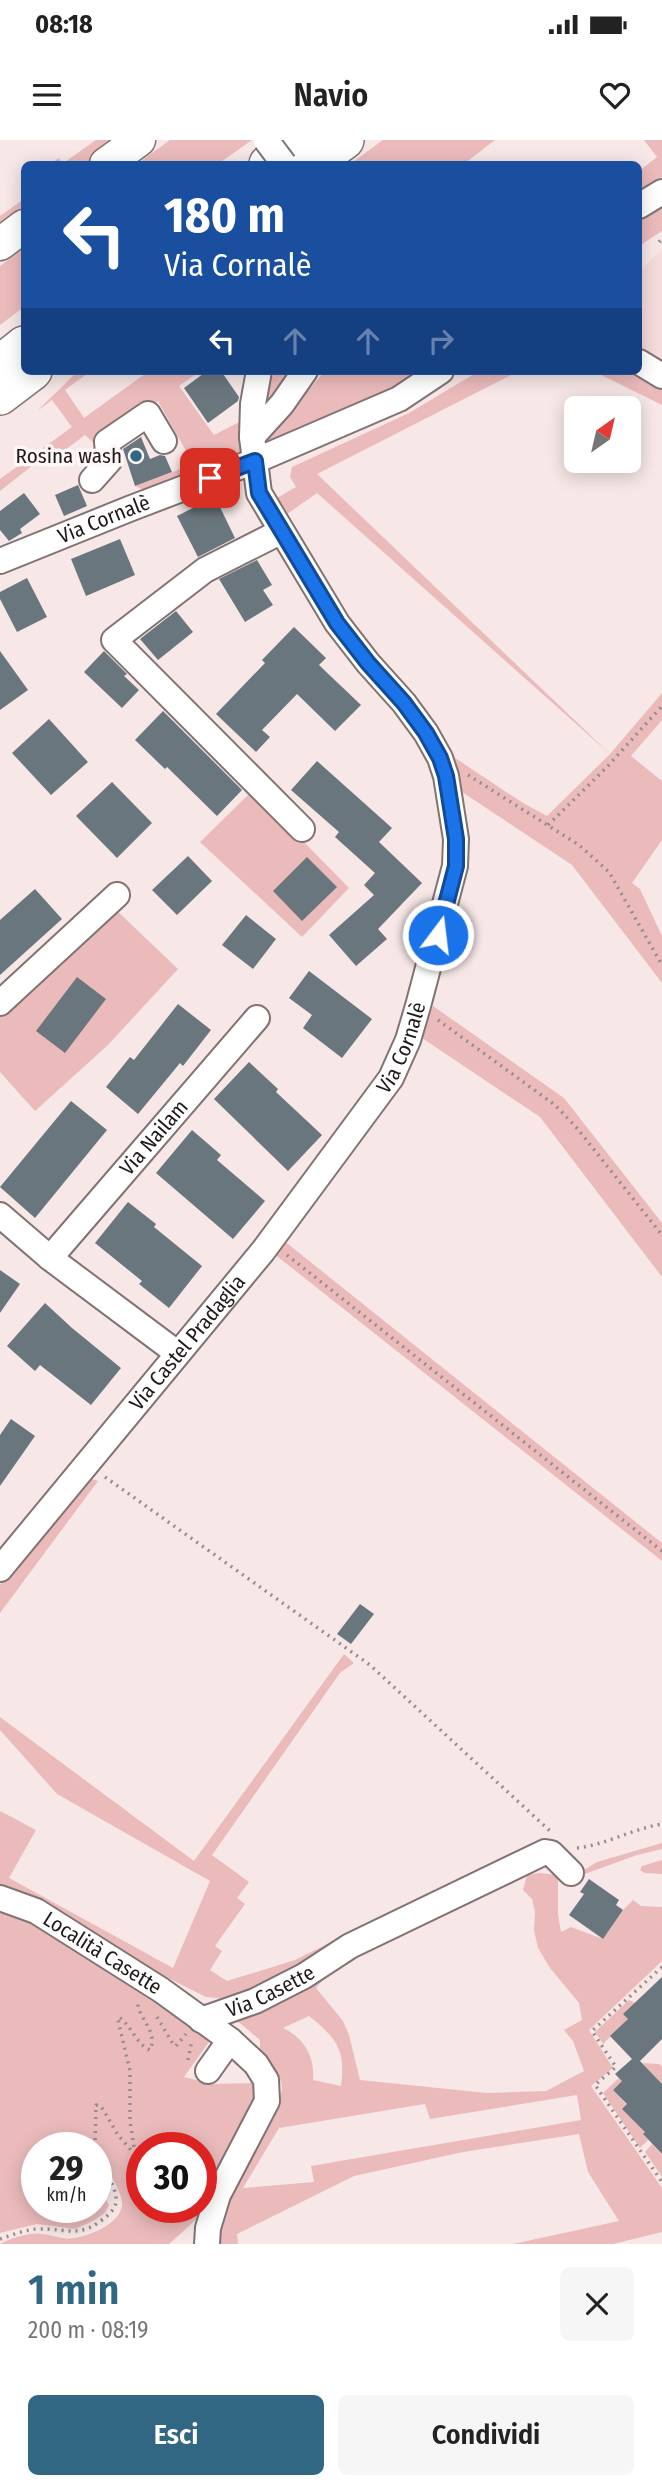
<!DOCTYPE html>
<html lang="it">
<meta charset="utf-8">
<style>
:root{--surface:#fff;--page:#f6f6f6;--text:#222;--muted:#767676;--accent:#316783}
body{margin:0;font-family:"Fira Sans Condensed",sans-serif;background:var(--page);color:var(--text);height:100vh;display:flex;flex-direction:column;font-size:26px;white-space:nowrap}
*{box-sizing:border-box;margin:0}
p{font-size:23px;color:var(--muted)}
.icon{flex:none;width:38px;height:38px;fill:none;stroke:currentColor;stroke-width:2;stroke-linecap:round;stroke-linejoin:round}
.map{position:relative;height:2104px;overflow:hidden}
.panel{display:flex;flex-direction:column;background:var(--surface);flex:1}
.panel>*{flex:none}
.top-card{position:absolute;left:21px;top:21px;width:621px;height:214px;border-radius:10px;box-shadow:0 4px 18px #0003;background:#1a4fa0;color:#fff;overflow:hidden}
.needle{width:46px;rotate:34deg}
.tools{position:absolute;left:564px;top:256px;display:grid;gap:14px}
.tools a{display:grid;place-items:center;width:77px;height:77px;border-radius:10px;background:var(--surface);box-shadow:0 4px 18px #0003;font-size:35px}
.speed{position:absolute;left:21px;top:1992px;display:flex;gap:14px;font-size:35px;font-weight:700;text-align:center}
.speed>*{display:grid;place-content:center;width:91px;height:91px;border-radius:50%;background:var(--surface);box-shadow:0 4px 18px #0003;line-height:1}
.speed small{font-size:18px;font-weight:400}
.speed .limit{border:10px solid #d22;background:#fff;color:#111}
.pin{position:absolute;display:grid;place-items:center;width:60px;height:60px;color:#fff;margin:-30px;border-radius:14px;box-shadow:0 4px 10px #0006}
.me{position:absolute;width:77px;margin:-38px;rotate:15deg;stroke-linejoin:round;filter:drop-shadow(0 0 5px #0008)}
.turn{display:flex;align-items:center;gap:24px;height:147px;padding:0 28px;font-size:32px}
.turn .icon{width:91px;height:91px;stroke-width:2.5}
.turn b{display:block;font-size:49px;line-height:60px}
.lanes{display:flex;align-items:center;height:66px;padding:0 28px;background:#0003;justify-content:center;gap:35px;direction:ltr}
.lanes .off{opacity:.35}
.round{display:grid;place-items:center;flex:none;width:74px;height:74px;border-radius:10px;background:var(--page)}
.headline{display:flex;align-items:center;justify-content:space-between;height:119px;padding:0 28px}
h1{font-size:42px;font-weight:600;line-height:52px;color:var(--accent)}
.cta{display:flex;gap:14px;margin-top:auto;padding:14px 28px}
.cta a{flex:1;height:80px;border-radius:10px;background:var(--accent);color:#fff;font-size:28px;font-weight:600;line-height:80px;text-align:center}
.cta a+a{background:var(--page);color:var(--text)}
.status{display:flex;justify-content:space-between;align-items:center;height:49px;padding:0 35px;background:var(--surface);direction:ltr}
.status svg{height:19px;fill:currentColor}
header{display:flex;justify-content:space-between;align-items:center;height:91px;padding:0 28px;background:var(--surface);font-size:32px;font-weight:600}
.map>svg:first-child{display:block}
.built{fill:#f5dbdc}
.green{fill:#ebbbbc;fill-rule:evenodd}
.building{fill:#6a767d}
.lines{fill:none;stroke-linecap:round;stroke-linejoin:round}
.minor-casing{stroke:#817373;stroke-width:28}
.major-casing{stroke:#817373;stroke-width:35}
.highway-casing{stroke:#817373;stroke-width:40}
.path{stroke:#978b8b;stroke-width:3.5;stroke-dasharray:2 5;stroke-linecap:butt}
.minor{stroke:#fff;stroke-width:24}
.major{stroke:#fff;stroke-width:32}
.highway{stroke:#fff;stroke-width:37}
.minor-bridge-casing{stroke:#817373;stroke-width:28;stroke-linecap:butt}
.minor-bridge{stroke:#fff;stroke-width:24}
.route-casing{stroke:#114b97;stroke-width:18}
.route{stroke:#1a73e8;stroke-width:12}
.poi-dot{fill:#316783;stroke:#fdf7f7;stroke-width:2.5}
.labels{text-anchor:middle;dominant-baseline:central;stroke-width:7;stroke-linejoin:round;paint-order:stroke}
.poi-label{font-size:21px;fill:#1f1919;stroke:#fdf7f7;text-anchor:end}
.street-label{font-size:21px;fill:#1f1919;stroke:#fdf7f7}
</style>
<div class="status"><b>08:18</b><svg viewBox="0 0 49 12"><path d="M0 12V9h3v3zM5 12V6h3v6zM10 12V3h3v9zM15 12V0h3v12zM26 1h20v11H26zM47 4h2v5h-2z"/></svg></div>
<header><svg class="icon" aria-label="menu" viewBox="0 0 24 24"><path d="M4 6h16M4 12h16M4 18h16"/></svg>Navio<svg class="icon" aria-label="heart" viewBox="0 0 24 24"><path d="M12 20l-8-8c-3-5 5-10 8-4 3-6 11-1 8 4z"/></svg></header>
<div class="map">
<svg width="662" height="2104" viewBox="0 0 662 2104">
<rect width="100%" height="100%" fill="#f7e7e7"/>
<polygon class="built" points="662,109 662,222 639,208 639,132"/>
<g class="green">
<polygon points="96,0 117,0 88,24 50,24 59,18 62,24"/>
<polygon points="170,0 252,0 218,24 137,24"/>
<polygon points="383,0 495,0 464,24 350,24"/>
<polygon points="644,0 662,0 662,37 639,50 639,31 657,17"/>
<polygon points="24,59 24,74 0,93 0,76"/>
<polygon points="662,65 662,91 639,106 639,80"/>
<polygon points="24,108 24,167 0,185 0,126"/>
<polygon points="78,231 91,231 65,250 84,278 149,231 200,231 179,246 214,295 245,279 242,312 215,322 203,312 190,318 191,335 148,352 135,346 186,327 190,318 158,261 96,305 85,295 49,322 42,318 0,351 0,339 72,287 52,260 37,271"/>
<polygon points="275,231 294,231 271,265 259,265"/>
<polygon points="325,231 379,231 382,233 386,231 423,231 367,262 272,302 265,301"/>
<polygon points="479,231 519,231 317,334 610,614 662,553 662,580 631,616 662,641 662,700 632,743 640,749 662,796 662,843 572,725 462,652 455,618 523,663 547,676 610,614 317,353 283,377 277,358 296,347 290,337 292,327 409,273"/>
<polygon points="544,231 636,231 662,245 662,265 597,233"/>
<polygon points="253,650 349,748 302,797 200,702"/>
<polygon points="113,767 178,829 108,905 35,971 0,932 0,870"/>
<polygon points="433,866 564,958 662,1083 662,1137 540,977 422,898"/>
<polygon points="283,1100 662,1403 662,1421 273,1113"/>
<polygon points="85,1337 98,1341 0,1473 0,1445"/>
<polygon points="344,1514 354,1523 340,1533 212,1715 249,1742 237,1758 245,1764 215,1806 222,1811 210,1830 227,1841 295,1820 349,1793 274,1841 226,1859 206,1857 154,1831 60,1773 0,1746 0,1671 36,1690 9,1738 173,1828 210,1741 57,1654 0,1590 0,1577 194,1721"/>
<polygon points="662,1703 662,1709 637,1715 582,1735 579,1733 597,1722"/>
<polygon points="662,1720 662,1734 645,1733 640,1730 642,1726"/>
<path d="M 539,1733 L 558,1735 L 558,1775 L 561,1792 L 571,1787 L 603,1799 L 623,1770 L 633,1760 L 641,1766 L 662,1767 L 662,1821 L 589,1890 L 613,1928 L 591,1946 L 662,2048 L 662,2092 L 613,2104 L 513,2104 L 619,2081 L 588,2032 L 579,1994 L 463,2012 L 354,2036 L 237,2094 L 238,2104 L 217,2104 C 219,2071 235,2041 252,2013 C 265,1991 278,1973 282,1949 C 283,1937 269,1920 260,1912 L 260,1900 L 235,1879 L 335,1826 L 316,1848 L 343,1881 L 349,1895 L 360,1940 L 487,1953 L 546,1951 L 584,1931 L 573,1901 L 564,1890 L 582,1880 L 579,1863 L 550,1828 L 538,1808 L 534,1790 L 535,1772 L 532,1759 L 523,1750 L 527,1735 ZM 309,1876 C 336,1898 346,1909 341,1946 L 313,1940 C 315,1916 304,1898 283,1888 ZM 577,1955 L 581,1980 L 311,2026 L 314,2042 L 243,2048 L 279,1988 L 425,1964 L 430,1979 Z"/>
<path d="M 0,1766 C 74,1798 146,1853 211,1899 L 184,1937 L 212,1944 L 254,1943 L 257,1953 L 200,2076 L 169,2104 L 0,2104 C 12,2098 29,2092 42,2094 C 54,2095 62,2100 74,2098 C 90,2096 119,2084 122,2066 C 124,2054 104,2022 96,2013 L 96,2007 L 37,2007 L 37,2067 L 96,2067 L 96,2024 L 110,2054 L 106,2060 L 109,2065 L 105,2073 L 95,2080 L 75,2089 L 37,2084 L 0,2093 ZM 142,2007 L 201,2007 L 201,2067 L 142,2067 Z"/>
<polygon points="629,1860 635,1863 628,1879 603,1904 595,1892"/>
<polygon points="642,1923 659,1924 662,1926 662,1944"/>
<polygon points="619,1938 622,1941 613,1950 649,1989 643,1994 648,2000 640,2008 603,1953"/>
<polygon points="652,2004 662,2015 662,2037 645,2012"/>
</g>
<g class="building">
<polygon points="207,231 221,231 239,257 238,261 208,283 184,248"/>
<polygon points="141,297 150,319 160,315 165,316 172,332 135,346 123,309"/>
<polygon points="78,345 87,366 64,376 55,355"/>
<polygon points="24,353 40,374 20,389 22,393 9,401 0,390 0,371"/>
<polygon points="215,357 235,398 198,417 177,376"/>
<polygon points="120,399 135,435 86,456 71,419"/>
<polygon points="257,420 272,445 263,450 273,465 245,482 219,439"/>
<polygon points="27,438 47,477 17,492 0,459 0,452"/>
<polygon points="176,471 193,492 158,520 140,499"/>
<polygon points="294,487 326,518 319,525 361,565 335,591 297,554 262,590 270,597 256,612 216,574 265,523 262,520"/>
<polygon points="0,511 28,550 0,570"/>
<polygon points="104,511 127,534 124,536 139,550 122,568 84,532"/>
<polygon points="163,571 242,650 217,676 167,627 165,629 135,600"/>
<polygon points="49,579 88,622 51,655 12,613"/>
<polygon points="317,621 392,688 379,702 422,743 378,789 387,799 356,826 329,795 374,755 364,745 375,733 335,697 339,692 291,650"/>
<polygon points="112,642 152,683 117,718 76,676"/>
<polygon points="188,716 212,741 177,775 152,750"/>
<polygon points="307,717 337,747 302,781 273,751"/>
<polygon points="35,749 62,779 0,835 0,780"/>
<polygon points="246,775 276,799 253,829 222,805"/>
<polygon points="309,831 372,879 342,918 303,888 312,875 289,858"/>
<polygon points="77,837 106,859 65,913 36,891"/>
<polygon points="178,864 211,890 183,926 180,923 138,974 106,947 130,917 134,920"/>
<polygon points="249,922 278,949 276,952 322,995 288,1031 214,959"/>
<polygon points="71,961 107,990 35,1078 0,1047"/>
<polygon points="192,990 221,1015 217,1020 265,1061 233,1099 156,1033"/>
<polygon points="128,1062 156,1084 154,1087 202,1126 169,1168 139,1144 142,1141 95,1103"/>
<polygon points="0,1130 20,1144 0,1173"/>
<polygon points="45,1163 72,1188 121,1228 91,1265 40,1225 35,1231 7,1206"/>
<polygon points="11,1279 35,1296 0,1346 0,1295"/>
<polygon points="360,1464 374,1474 351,1504 337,1494"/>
<polygon points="589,1739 619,1760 616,1765 623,1770 603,1799 569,1775 584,1754 580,1752"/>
<polygon points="662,1837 662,1899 640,1921 662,1944 662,2014 643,1994 645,1992 622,1969 627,1964 613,1950 622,1941 615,1934 632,1919 610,1896 628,1879 623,1874"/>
</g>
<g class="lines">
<defs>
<g id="minor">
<polyline points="639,66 662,52"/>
<polyline points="639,222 662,236"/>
<polyline points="252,297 282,264 305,231"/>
<polyline points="92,340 109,321 107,302 148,274 164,301"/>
<polyline points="280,392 205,430 114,500 302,689"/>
<path id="s1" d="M 0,421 L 129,369 L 255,321 L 399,259 L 441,231"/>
<polyline points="0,863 117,755"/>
<polyline points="0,1075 50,1118 177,1213"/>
<path id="s2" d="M 50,1118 L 257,878"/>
<path id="s3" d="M 0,1429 L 263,1111 L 391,938 L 408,900 L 418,866 L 455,726 L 456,699 L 446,636 L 440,618 L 426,593 L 404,563 L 368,523 L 337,483 L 259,353 L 252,297 L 253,264 L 259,231"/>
<path id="s4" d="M 0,1758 L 36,1771 L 161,1850 L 230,1900 L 256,1924 L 266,1940 L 267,1961 L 218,2055 L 208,2088 L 207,2104"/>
<path id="s5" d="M 201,1880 L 255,1861 L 304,1836 L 350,1806 L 545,1712 L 551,1713 L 571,1733"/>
<polyline points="208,1931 230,1900"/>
</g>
<g id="major">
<polyline points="106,24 139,0"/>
<polyline points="0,104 24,86"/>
</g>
<g id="highway">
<polyline points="268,24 301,0"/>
<polyline points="312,24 345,0"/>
<polyline points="0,224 24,205"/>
<polyline points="0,256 33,231"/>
</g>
</defs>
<use href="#minor" class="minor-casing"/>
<use href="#major" class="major-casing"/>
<use href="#highway" class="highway-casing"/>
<g class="path">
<polyline points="659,102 662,99"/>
<polyline points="468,635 579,705 609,732 662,825"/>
<polyline points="548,685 607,627 662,566"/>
<polyline points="438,880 555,965 576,987 662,1095"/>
<polyline points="287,1115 662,1411"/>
<polyline points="105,1337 370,1525 550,1691"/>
<path d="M 577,1708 C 605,1705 632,1689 662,1684"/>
<polyline points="662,1827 592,1891 616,1927 595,1945 662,2042"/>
<polyline points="157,1877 173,1904 176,1906 186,1894"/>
<polyline points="188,1920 192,1900"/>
<path d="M 95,2007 L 96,1965 L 101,1966 L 118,1995 L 131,2010 L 134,2007 L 130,1981 L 130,1931 L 118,1880 L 119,1877 C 132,1886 135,1903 150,1910 C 159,1891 136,1876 138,1861"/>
<path d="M 0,2099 C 12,2095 24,2090 37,2089 C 69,2088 80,2100 108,2075 C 112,2071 116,2067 116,2061 C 117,2044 100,2027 96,2011"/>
</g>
<use href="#minor" class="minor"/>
<use href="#major" class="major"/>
<use href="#highway" class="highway"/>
<defs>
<polyline id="minor-bridge" points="266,0 284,24"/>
</defs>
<use href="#minor-bridge" class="minor-bridge-casing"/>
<use href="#minor-bridge" class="minor-bridge"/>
</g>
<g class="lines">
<defs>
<polyline id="route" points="210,338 255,321 259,353 337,483 368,523 404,563 426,593 440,618 446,636 456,699 456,726 438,795"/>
</defs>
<use href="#route" class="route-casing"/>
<use href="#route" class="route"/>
</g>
<circle class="poi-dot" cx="136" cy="316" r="7"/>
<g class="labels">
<g class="poi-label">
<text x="122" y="316">Rosina wash</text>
</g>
<g class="street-label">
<text stroke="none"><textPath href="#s1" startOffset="112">Via Cornalè</textPath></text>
<text stroke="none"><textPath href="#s3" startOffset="660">Via Cornalè</textPath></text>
<text stroke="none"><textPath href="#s2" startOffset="159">Via Nailam</textPath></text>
<text stroke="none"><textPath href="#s3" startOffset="294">Via Castel Pradaglia</textPath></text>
<text stroke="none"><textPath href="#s4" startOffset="117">Località Casette</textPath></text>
<text stroke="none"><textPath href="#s5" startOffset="75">Via Casette</textPath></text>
</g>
</g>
</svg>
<div class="tools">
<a><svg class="needle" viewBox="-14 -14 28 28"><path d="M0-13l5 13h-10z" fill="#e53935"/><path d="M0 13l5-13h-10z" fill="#767676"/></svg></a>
</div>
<div class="speed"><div>29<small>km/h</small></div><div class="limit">30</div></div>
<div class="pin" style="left:210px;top:338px;background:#d93025"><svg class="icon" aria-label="arrive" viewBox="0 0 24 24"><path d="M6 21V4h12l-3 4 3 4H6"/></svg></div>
<svg class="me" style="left:438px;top:795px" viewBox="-20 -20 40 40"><circle r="17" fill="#1a73e8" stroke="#fff" stroke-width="3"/><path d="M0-11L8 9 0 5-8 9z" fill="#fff"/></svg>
<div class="top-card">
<div class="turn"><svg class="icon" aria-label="left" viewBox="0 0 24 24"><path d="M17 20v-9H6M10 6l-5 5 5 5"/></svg><div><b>180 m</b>Via Cornalè</div></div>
<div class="lanes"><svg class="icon" aria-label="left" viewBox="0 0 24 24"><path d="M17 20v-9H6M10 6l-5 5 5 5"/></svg><svg class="icon off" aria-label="ahead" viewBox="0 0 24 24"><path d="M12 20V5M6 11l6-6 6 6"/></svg><svg class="icon off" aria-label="ahead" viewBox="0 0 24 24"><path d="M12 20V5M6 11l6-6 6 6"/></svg><svg class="icon off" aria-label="right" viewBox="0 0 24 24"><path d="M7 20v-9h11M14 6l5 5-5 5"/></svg></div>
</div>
</div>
<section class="panel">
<div class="headline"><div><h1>1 min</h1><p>200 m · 08:19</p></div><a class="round"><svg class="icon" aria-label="close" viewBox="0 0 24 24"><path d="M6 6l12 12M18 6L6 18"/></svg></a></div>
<div class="cta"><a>Esci</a><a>Condividi</a></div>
</section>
